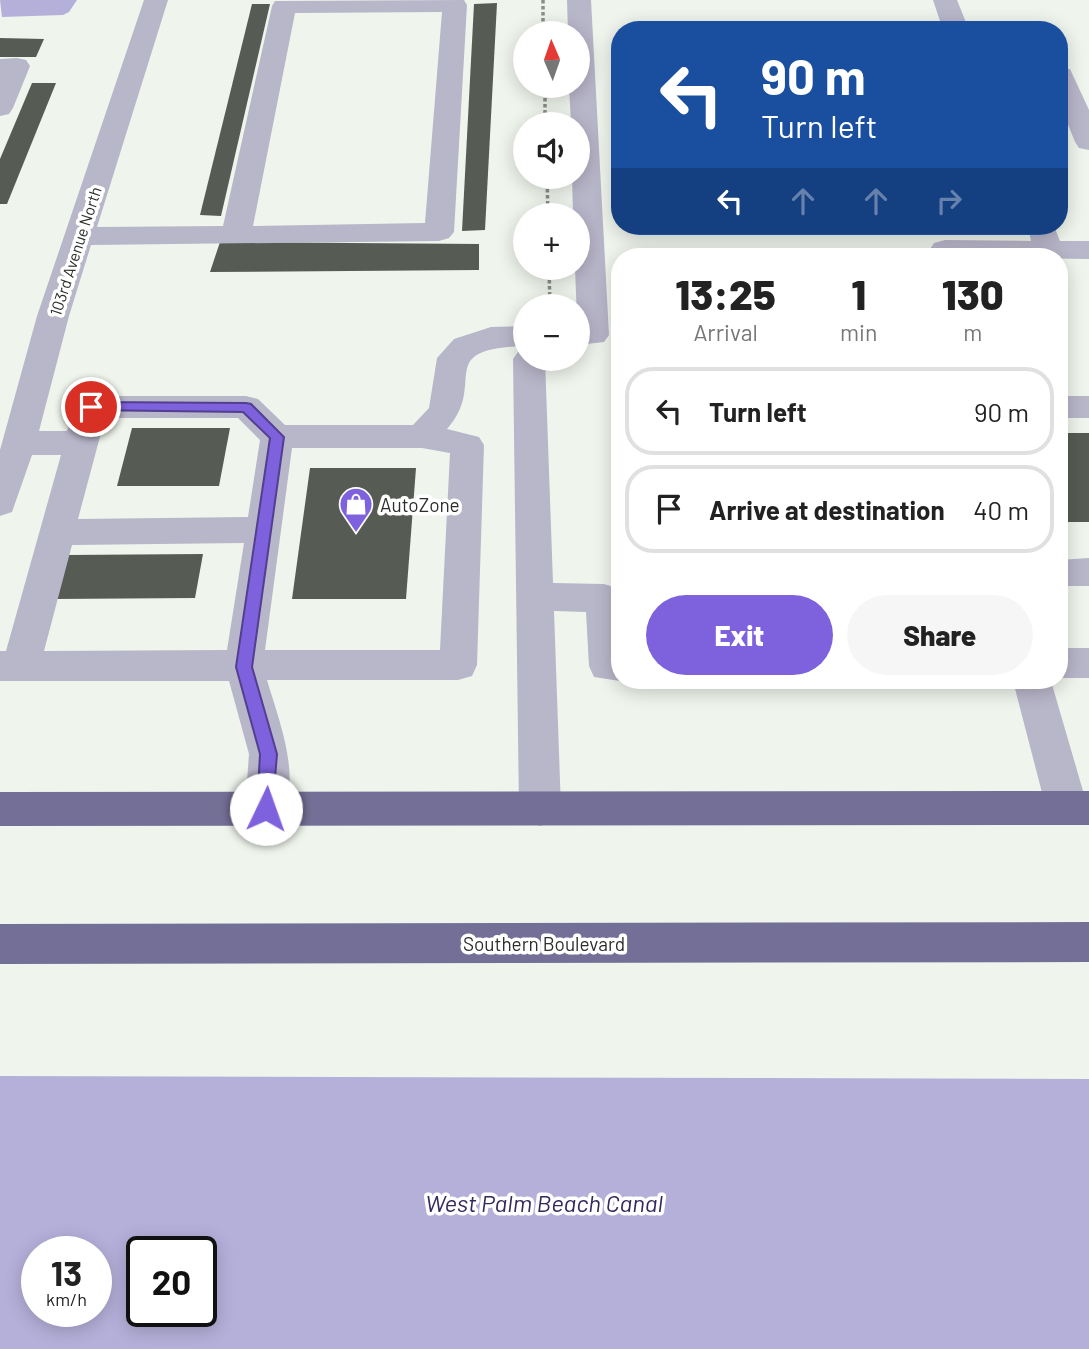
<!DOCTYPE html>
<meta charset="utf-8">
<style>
:root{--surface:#fff;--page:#f6f6f6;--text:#222;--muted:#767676;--line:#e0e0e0;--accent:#7e61dc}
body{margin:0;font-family:Barlow,sans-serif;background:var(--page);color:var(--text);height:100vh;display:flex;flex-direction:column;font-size:26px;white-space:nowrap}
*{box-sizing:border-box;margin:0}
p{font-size:23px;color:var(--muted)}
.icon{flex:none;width:38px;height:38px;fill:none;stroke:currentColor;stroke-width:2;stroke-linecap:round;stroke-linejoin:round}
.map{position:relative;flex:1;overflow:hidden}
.side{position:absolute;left:611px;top:248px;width:457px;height:441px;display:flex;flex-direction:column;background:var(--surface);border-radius:28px;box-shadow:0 4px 18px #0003}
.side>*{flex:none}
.guide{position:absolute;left:611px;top:21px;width:457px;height:214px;border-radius:28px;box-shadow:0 4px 18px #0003;background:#1a4fa0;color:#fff;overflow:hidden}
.needle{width:46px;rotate:358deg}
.controls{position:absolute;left:513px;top:21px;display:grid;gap:14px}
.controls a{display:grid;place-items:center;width:77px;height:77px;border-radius:50%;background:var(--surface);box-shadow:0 4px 18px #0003;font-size:35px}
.speed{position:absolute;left:21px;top:1236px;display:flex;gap:14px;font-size:35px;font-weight:700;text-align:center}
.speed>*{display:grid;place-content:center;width:91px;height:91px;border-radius:50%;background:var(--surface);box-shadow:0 4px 18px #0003;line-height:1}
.speed small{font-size:18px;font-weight:400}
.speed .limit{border:4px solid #111;border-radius:10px;background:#fff;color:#111}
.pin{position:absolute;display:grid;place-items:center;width:60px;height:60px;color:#fff;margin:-30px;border:4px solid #fff;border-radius:50%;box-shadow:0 2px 7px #0007}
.me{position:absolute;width:77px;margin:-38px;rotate:3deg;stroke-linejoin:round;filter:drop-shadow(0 0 5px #0008)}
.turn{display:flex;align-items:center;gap:24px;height:147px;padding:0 35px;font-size:32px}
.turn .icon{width:91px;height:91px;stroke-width:2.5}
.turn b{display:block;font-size:49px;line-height:60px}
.lanes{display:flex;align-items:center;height:66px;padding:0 35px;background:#0003;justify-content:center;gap:35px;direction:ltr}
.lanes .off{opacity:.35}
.eta{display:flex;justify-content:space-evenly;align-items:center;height:119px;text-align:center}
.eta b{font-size:42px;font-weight:800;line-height:49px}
.action{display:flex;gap:14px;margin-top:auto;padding:14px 35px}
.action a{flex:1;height:80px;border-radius:42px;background:var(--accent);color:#fff;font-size:28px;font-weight:800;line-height:80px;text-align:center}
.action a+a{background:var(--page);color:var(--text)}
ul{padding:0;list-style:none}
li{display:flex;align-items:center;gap:21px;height:88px;margin:0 14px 10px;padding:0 21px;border:4px solid var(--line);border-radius:28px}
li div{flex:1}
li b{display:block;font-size:26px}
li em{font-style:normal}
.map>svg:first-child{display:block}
.water{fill:#b5b0da;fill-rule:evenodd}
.building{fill:#565c54}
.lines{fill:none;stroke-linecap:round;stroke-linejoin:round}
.path{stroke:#8a8f88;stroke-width:3.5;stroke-dasharray:3.5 2.5;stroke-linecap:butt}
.minor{fill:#b8b6c9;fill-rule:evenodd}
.highway{fill:#746f96;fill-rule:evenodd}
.route{fill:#7e61dc;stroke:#523f8f;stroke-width:2}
.labels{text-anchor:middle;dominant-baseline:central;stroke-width:7;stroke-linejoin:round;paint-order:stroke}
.far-street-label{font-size:16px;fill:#2b2e2a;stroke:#fff}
.poi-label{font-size:19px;fill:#2b2e2a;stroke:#fff;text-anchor:start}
.street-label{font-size:19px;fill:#2b2e2a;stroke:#fff}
.near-water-label{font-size:24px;font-style:italic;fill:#34285d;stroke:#fff}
</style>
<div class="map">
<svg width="1089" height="1349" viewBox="0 0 1089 1349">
<rect width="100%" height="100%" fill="#eff5ec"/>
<g class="water">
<polygon points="0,0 77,0 69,12 63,15 2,17"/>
<path d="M 0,1076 L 1089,1079 L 1089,1349 L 0,1349 ZM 37,1251 L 96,1251 L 96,1311 L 37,1311 ZM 142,1251 L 201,1251 L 201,1311 L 142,1311 Z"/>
</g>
<g class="building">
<polygon points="497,3 485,230 462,231 474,4"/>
<polygon points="252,4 270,4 221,216 200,215"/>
<polygon points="0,38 44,39 36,57 0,57"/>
<polygon points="32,83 56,83 7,204 0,204 0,159"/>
<polygon points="220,242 479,244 479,270 210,272"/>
<polygon points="132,428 230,428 219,486 117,486"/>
<rect x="1059" y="433" width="30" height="89"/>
<polygon points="310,468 416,468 406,599 292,599"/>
<polygon points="203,554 195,598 54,599 66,555"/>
</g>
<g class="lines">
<g class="path">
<polyline points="543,0 543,33"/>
<polyline points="545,86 545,124"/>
<polyline points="547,177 548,215"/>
<polyline points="549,268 550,306"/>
</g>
<g class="minor">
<path d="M 144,0 L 168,0 L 97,227 L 223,226 L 272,6 L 275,1 L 464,0 L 467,5 L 454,232 L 449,238 L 439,241 L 91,245 L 69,316 L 39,431 L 67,431 L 79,399 L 91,396 L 246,396 L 258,399 L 285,425 L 413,425 L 429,408 L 437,358 L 454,339 L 491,327 L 525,326 L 525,346 C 431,349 489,383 447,429 L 479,437 L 484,445 L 477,665 L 472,676 L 458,680 L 267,680 C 280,724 302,777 281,821 L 266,826 L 251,821 L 245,809 L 249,754 L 229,681 L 0,681 L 0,651 L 6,651 L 61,455 L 32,455 L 12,512 L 0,516 L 0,450 L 37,316 ZM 442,12 L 425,223 L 253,226 L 295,13 ZM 105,418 L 238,418 L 260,440 L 248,517 L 78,519 ZM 292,448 L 422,448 L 450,453 L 440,650 L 265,650 ZM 244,543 L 227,650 L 44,651 L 72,545 Z"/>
<polygon points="567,0 591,0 609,335 604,342 578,345 575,268 578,268 578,215 573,215 572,177 578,177 578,124 571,124 569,86 578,86 578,33 568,33"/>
<polygon points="933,0 957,0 969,30 943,30"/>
<polygon points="17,58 26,60 30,66 13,108 9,114 0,116 0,59"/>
<polygon points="1059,68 1070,69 1089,110 1089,150 1079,148 1075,142 1059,102"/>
<polygon points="1028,226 1054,226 1060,241 1089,241 1089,259 942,257 934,255 930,249 934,243 945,240 1031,241"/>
<polygon points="525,350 525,359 545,359 553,583 604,584 617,588 620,593 620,681 594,677 589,666 586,612 554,611 561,809 555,821 540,826 525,821 519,809 513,359 518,352"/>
<rect x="1059" y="396" width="30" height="22"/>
<polygon points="1089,558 1089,586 1059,586 1059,560"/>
<rect x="1059" y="648" width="30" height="30"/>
<polygon points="1013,681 1051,681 1088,808 1082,820 1067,825 1052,820 1046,808"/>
</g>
<g class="highway">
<polygon points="1089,791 1089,825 0,826 0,792"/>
<polygon points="1089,922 1089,962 0,964 0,924"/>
</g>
</g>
<polygon class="route" points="91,402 246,403 251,404 284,437 252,667 277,754 272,814 266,816 260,814 257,809 260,754 236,667 270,438 243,412 86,410 84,407"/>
<defs>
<symbol id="shop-pin" viewBox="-11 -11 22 30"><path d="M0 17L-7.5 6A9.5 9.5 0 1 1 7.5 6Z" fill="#7e61dc" stroke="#fff"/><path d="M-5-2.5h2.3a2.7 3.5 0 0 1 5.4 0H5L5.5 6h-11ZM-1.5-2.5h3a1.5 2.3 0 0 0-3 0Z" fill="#fff"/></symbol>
</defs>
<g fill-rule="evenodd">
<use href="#shop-pin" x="337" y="485" width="38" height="52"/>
</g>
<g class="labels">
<g class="far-street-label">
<text transform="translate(75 251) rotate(-72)">103rd Avenue North</text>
</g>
<g class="poi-label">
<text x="380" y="504">AutoZone</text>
</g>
<g class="street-label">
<text x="544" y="943">Southern Boulevard</text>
</g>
<g class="near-water-label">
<text x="544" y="1202">West Palm Beach Canal</text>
</g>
</g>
</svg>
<div class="controls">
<a><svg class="needle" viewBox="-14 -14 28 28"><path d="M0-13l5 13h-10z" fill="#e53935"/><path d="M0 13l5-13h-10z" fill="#767676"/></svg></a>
<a><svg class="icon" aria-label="sound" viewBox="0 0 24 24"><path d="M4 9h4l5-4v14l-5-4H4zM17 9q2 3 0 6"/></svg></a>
<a>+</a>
<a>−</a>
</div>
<div class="speed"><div>13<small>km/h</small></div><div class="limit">20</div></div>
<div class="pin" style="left:91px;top:407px;background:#d93025"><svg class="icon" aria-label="arrive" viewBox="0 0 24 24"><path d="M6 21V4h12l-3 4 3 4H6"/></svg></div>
<svg class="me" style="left:266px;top:809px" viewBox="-20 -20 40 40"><circle r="19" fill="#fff"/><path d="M0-13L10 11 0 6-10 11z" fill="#7e61dc"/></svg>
<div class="guide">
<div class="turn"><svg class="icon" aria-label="left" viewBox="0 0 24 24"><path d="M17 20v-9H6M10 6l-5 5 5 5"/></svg><div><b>90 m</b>Turn left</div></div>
<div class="lanes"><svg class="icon" aria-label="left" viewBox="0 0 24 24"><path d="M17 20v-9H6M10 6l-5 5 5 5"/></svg><svg class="icon off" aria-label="ahead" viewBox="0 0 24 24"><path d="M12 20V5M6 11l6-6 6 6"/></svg><svg class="icon off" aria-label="ahead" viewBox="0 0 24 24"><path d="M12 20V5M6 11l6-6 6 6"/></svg><svg class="icon off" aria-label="right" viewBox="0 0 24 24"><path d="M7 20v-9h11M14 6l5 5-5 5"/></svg></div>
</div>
<section class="side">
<div class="eta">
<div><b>13:25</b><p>Arrival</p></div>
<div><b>1</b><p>min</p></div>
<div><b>130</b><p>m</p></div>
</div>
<ul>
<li><svg class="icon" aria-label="left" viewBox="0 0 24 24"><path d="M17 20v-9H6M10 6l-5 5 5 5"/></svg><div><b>Turn left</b></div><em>90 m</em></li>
<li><svg class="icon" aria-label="arrive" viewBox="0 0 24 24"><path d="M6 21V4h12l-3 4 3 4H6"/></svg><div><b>Arrive at destination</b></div><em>40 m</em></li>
</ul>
<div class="action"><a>Exit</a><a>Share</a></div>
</section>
</div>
